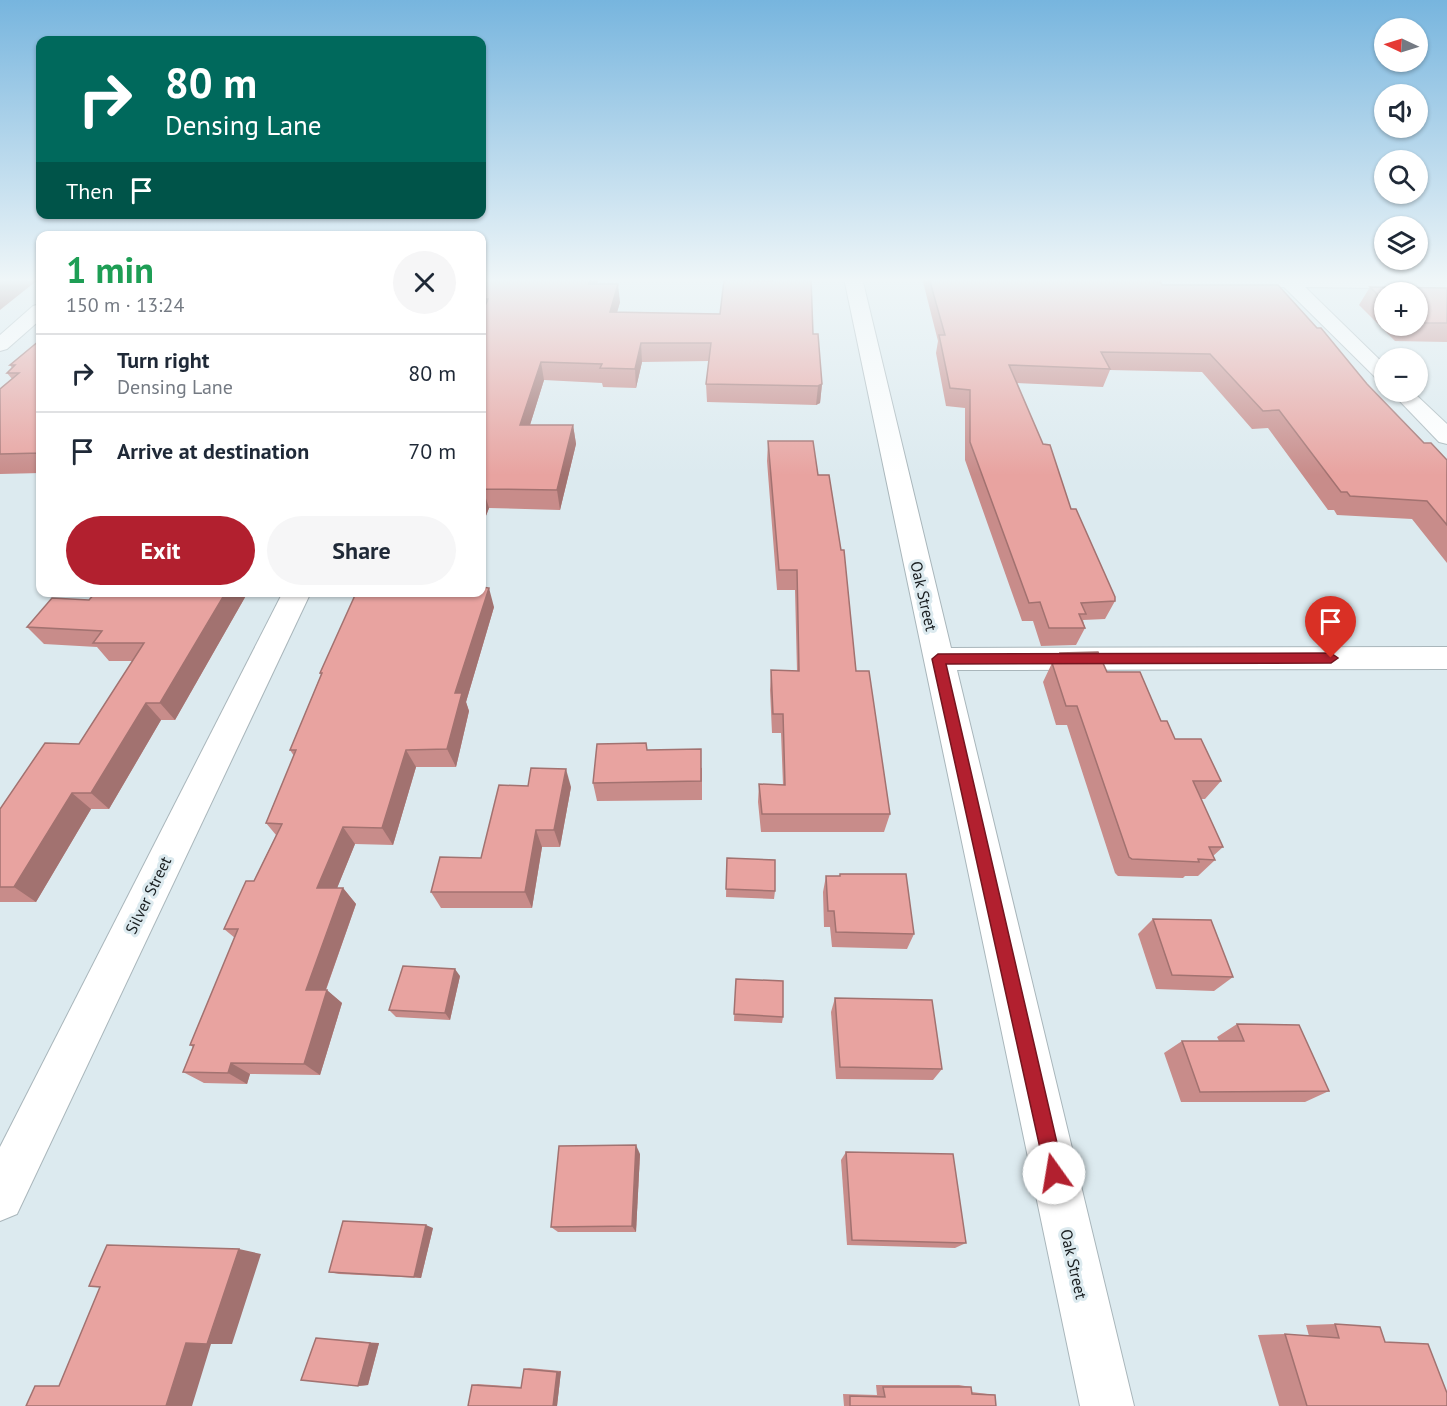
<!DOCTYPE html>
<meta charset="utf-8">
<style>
:root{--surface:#fff;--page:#f6f6f7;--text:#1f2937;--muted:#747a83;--line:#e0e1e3;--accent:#b2202f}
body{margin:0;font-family:"PT Sans",sans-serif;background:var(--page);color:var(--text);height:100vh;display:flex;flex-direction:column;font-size:22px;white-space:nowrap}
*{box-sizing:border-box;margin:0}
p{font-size:20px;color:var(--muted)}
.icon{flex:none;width:33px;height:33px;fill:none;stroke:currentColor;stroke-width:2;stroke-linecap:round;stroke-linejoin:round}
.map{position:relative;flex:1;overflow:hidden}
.details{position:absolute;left:36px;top:231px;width:450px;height:366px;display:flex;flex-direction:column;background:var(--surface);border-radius:12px;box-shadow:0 2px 4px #0004}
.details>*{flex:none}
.top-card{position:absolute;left:36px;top:36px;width:450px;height:183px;border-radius:12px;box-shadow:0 2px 4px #0004;background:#00695c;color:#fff;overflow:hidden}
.needle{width:39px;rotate:274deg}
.controls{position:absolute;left:1374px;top:18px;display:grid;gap:12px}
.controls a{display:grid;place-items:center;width:54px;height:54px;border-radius:50%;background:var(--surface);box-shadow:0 2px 4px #0004;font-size:30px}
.pin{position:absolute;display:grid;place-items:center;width:51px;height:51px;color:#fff;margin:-62px -26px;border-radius:50% 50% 50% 0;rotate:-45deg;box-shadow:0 0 6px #0007}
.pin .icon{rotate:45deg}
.me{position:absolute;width:66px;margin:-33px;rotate:347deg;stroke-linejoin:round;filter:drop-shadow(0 0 4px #0008)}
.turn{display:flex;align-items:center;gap:21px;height:126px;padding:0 30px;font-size:27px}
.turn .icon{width:78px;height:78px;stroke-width:2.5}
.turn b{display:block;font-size:42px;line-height:51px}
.then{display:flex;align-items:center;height:57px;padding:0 30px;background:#0003;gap:12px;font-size:22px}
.round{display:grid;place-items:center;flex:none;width:63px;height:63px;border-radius:32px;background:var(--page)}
.summary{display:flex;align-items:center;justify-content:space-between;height:102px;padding:0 30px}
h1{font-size:36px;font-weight:600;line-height:45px;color:#1e9e55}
.button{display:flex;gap:12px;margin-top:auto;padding:12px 30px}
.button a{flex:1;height:69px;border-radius:36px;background:var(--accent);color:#fff;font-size:24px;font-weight:600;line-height:69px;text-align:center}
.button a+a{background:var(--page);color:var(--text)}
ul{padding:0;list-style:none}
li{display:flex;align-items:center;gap:18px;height:78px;padding:0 30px;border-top:2px solid var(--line)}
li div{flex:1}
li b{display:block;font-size:22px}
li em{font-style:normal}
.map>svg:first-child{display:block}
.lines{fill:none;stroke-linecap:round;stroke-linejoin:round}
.street-casing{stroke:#a9b6bb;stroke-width:2}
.street{fill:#fff;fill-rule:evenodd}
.wall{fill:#c88c8a;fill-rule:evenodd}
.shaded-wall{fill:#a27270}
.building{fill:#e8a3a0;stroke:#a27270;stroke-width:1.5}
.route{fill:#b2202f;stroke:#74151f;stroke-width:1.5}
.labels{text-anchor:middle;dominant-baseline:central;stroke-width:6;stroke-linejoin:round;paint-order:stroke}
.street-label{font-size:16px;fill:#181d1f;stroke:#dceaef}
</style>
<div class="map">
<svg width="1447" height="1406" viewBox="0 0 1447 1406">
<rect width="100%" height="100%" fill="#dceaef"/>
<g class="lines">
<defs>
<g id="street">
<polygon points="844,278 862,278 951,648 1447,647 1447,669 957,670 1134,1406 1080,1406"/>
<polygon points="1097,278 1447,279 1447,289 1305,287 1384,364 1384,381 1377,379 1284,287 1106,283"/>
<polygon points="40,304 40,320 7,349 0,351 0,335 33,306"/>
<polygon points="1391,392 1413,392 1447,424 1447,444 1439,442"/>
<polygon points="283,592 311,592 17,1214 0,1221 0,1147"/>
</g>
</defs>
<use href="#street" class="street-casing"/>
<use href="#street" class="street"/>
</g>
<g class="wall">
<polygon points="482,278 597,284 620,302 617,312 813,334 822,384 820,403 816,405 707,402 706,384 709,361 642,362 636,388 603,387 602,383 544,380 530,425 573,425 576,444 560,510 489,508 482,526"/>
<polygon points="922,278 1159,278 1162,285 1367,384 1424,443 1447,460 1447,563 1412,519 1337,515 1334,510 1328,510 1268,428 1252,429 1202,372 1110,370 1103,387 1016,383 1071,509 1115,601 1105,619 1083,620 1085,628 1076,645 1041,646 1033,621 1022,621 965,460 965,408 946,406 936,353 938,341"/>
<path d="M 1370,287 L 1447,288 L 1447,342 L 1395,341 L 1359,305 ZM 1384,292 L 1418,292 L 1418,326 L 1384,326 Z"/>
<polygon points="40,340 40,473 0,474 0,389 12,379 7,373 12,368 10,365"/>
<polygon points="768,441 818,475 856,671 890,814 884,832 761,832 758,802 759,784 783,785 781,733 772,733 770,690 771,670 797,671 795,590 777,590 767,461"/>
<polygon points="96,592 248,592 175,720 161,720 109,809 91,809 36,902 0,902 0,809 79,744 133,661 109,661 97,647 44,644 27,627 89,600"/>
<polygon points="359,593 494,607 466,702 469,711 456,767 416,767 393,845 355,844 337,888 343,888 356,904 326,990 342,1003 320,1075 250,1074 247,1084 204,1083 183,1072 193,1047 190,1045 235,938 224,929 254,881 276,835 266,823 294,756 290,750 321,675 320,673"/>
<polygon points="1060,653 1107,672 1161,721 1175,739 1221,781 1205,799 1201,799 1223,847 1213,856 1215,860 1198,876 1185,876 1183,878 1118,876 1115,873 1067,725 1056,725 1043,682 1052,663 1055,663"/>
<polygon points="646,743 647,750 702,768 702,800 597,801 593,783"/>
<polygon points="571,787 560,847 542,847 532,908 441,908 431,892 481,858"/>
<polygon points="727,858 775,891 774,899 726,897"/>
<polygon points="840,874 914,934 907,949 832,947 830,927 824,927 823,892 826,876 840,876"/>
<polygon points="1153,919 1233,977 1214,991 1156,989 1138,934"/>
<polygon points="460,976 450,1020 396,1017 389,1010"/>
<polygon points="736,979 783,1017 782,1023 734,1021"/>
<polygon points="835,998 942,1069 933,1080 836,1079 831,1012"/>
<polygon points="1237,1024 1329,1091 1305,1102 1181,1102 1164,1053 1182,1041 1219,1041 1217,1037"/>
<polygon points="846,1152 966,1243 955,1248 847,1245 841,1160"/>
<polygon points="640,1154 636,1232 558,1232 551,1227"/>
<polygon points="433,1228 421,1278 339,1274 329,1272"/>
<polygon points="1335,1324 1385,1342 1447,1406 1279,1406 1258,1335 1285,1334 1309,1336 1306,1325"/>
<polygon points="316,1338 379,1343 368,1385 358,1386"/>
<polygon points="529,1368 561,1371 557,1406 468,1406 472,1385 478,1384 522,1387 524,1369"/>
<polygon points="876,1385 959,1385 971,1387 972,1392 995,1395 996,1406 844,1406 843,1394 877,1395"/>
</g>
<g class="shaded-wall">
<polygon points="7,278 40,278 0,310 0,284"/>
<polygon points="591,278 599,278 591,302 589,284"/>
<polygon points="618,284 620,302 612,330 610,312"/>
<polygon points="641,343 642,362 636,388 635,369"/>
<polygon points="541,362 544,380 524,444 520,425"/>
<polygon points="822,384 820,403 816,405 818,386"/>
<polygon points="573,425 576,444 560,510 557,490"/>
<polygon points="483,489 489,508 482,526 482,493"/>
<polygon points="489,588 494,607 466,702 469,711 456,767 447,749 455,693"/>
<polygon points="226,592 248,592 175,720 160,703"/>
<polygon points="146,703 161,720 109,809 91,793"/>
<polygon points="406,750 416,767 393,845 382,828"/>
<polygon points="566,769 571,787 560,847 554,830"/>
<polygon points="72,793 91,809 36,902 14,887"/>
<polygon points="343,827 355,844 331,903 317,888"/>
<polygon points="536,830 542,847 532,908 525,892"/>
<polygon points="343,888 356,904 321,1003 306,990"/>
<polygon points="455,969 460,976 450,1020 445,1013"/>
<polygon points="327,990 342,1003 320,1075 304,1064"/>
<polygon points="231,1063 250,1074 247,1084 228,1073"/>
<polygon points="636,1145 640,1154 636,1232 632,1226"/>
<polygon points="426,1225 433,1228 421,1278 414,1277"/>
<polygon points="239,1249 261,1254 232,1344 211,1344 192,1406 166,1406 186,1343"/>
<polygon points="370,1343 379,1343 368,1385 358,1386"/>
<polygon points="561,1371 557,1406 553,1406 557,1372"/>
</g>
<g class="building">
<polygon points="0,278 7,278 0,284"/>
<polygon points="482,278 591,278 589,284 618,284 610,312 720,314 724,280 773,281 773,278 811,278 813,334 818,334 822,384 818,386 706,384 711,343 641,343 635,369 600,368 602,364 541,362 520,425 573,425 557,490 483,489 482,493 482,313 488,299 482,299"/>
<polygon points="929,278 1159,278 1162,285 1278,285 1317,328 1321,328 1367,384 1424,443 1431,443 1447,460 1447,525 1427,501 1350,496 1347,492 1341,492 1279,410 1263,411 1210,354 1101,352 1110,369 1009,365 1043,444 1050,445 1071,509 1076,509 1115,597 1115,601 1081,603 1086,614 1079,614 1085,628 1049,628 1040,602 1029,603 970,442 970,390 950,388 939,335 945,335"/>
<polygon points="1370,287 1447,288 1447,323 1418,323 1418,292 1384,292 1384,301"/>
<polygon points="40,340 40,453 0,454 0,389 19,373 7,373 15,365 10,365"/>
<polygon points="768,441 813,441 818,475 829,475 841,550 844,550 856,671 869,671 890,814 762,814 759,784 785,785 783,714 773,714 771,670 799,671 797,570 779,570"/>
<polygon points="482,587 489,588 455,693 462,693 447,749 406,750 382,828 343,827 317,888 343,888 306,990 327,990 304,1064 231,1063 228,1073 183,1072 194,1045 190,1045 238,929 224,929 246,881 254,881 282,824 266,823 296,750 290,750 322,673 320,673 356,593 359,593 359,592 482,592"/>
<polygon points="96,592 226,592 160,703 146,703 91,793 72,793 14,887 0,887 0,809 45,743 79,744 144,643 93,643 102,631 27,627 52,598 89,600"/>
<polygon points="1098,652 1107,672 1140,672 1161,721 1167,721 1175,739 1201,739 1221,781 1193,781 1223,847 1209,847 1215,860 1198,859 1199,862 1132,859 1129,857 1077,706 1066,706 1052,663 1063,663 1060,653"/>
<polygon points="646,743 647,750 701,749 701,781 593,783 597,744"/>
<polygon points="531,768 566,769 554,830 536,830 525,892 431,892 440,857 481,858 499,785 528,786"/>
<polygon points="727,858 775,860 775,891 726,889"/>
<polygon points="840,874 906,874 914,934 836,932 834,911 828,911 826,876 840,876"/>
<polygon points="1153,919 1211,920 1233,977 1172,975"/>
<polygon points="403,966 455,969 445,1013 389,1010"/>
<polygon points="736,979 783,981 783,1017 734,1014"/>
<polygon points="835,998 932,1000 942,1069 840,1067"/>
<polygon points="1237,1024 1299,1025 1329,1091 1200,1092 1182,1041 1244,1041"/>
<polygon points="636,1145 632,1226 551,1227 559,1146"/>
<polygon points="846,1152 953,1154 966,1243 852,1240"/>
<polygon points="343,1221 426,1225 414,1277 329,1272"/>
<polygon points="107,1245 239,1249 207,1344 186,1343 166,1406 26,1406 35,1386 59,1386 100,1287 89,1286"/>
<polygon points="1335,1324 1380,1327 1385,1342 1428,1344 1447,1393 1447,1406 1307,1406 1285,1334 1339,1338"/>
<polygon points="316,1338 370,1343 358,1386 301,1380"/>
<polygon points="524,1369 557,1372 553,1406 468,1406 472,1385 521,1388"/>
<polygon points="883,1387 971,1387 972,1394 995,1395 996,1406 850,1406 850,1396 885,1397"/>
</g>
<linearGradient id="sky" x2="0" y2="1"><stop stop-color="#77b5de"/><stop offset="0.59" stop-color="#eff6f8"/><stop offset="1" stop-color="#eff6f8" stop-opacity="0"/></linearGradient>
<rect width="1447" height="475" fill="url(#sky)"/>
<polygon class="route" points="1331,653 1338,658 1331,663 946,664 1064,1173 1061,1180 1054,1183 1047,1180 932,659 938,654"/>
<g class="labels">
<g class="street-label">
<text transform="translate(924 596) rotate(77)">Oak Street</text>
<text transform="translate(148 895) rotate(-64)">Silver Street</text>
<text transform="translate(1074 1264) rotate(77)">Oak Street</text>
</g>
</g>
</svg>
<div class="controls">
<a><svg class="needle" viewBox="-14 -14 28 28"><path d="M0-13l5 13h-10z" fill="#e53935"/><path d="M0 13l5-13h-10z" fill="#747a83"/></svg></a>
<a><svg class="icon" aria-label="sound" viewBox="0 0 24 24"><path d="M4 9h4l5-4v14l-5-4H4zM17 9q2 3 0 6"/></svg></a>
<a><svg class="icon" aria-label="search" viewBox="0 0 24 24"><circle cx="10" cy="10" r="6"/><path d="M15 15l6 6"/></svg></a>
<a><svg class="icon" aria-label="layers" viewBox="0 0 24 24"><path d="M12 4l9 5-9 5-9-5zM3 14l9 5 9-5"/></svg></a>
<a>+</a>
<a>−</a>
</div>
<div class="pin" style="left:1331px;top:658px;background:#d93025"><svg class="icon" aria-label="arrive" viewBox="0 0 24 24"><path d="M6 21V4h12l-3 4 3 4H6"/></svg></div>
<svg class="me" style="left:1054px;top:1173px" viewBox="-20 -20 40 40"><circle r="19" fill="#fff"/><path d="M0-13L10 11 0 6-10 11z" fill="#b2202f"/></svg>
<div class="top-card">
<div class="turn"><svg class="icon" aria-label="right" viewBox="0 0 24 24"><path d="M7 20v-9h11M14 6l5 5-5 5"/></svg><div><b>80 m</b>Densing Lane</div></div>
<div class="then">Then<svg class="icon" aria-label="arrive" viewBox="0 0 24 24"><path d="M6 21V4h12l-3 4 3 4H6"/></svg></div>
</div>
<section class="details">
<div class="summary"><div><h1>1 min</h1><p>150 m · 13:24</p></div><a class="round"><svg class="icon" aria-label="close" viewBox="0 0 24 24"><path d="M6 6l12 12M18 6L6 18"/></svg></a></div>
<ul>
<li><svg class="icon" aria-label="right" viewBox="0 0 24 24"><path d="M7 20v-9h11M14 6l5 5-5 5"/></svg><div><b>Turn right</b><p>Densing Lane</p></div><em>80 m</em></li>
<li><svg class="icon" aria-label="arrive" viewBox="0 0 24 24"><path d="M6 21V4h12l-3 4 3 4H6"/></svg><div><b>Arrive at destination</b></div><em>70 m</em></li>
</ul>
<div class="button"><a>Exit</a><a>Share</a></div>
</section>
</div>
